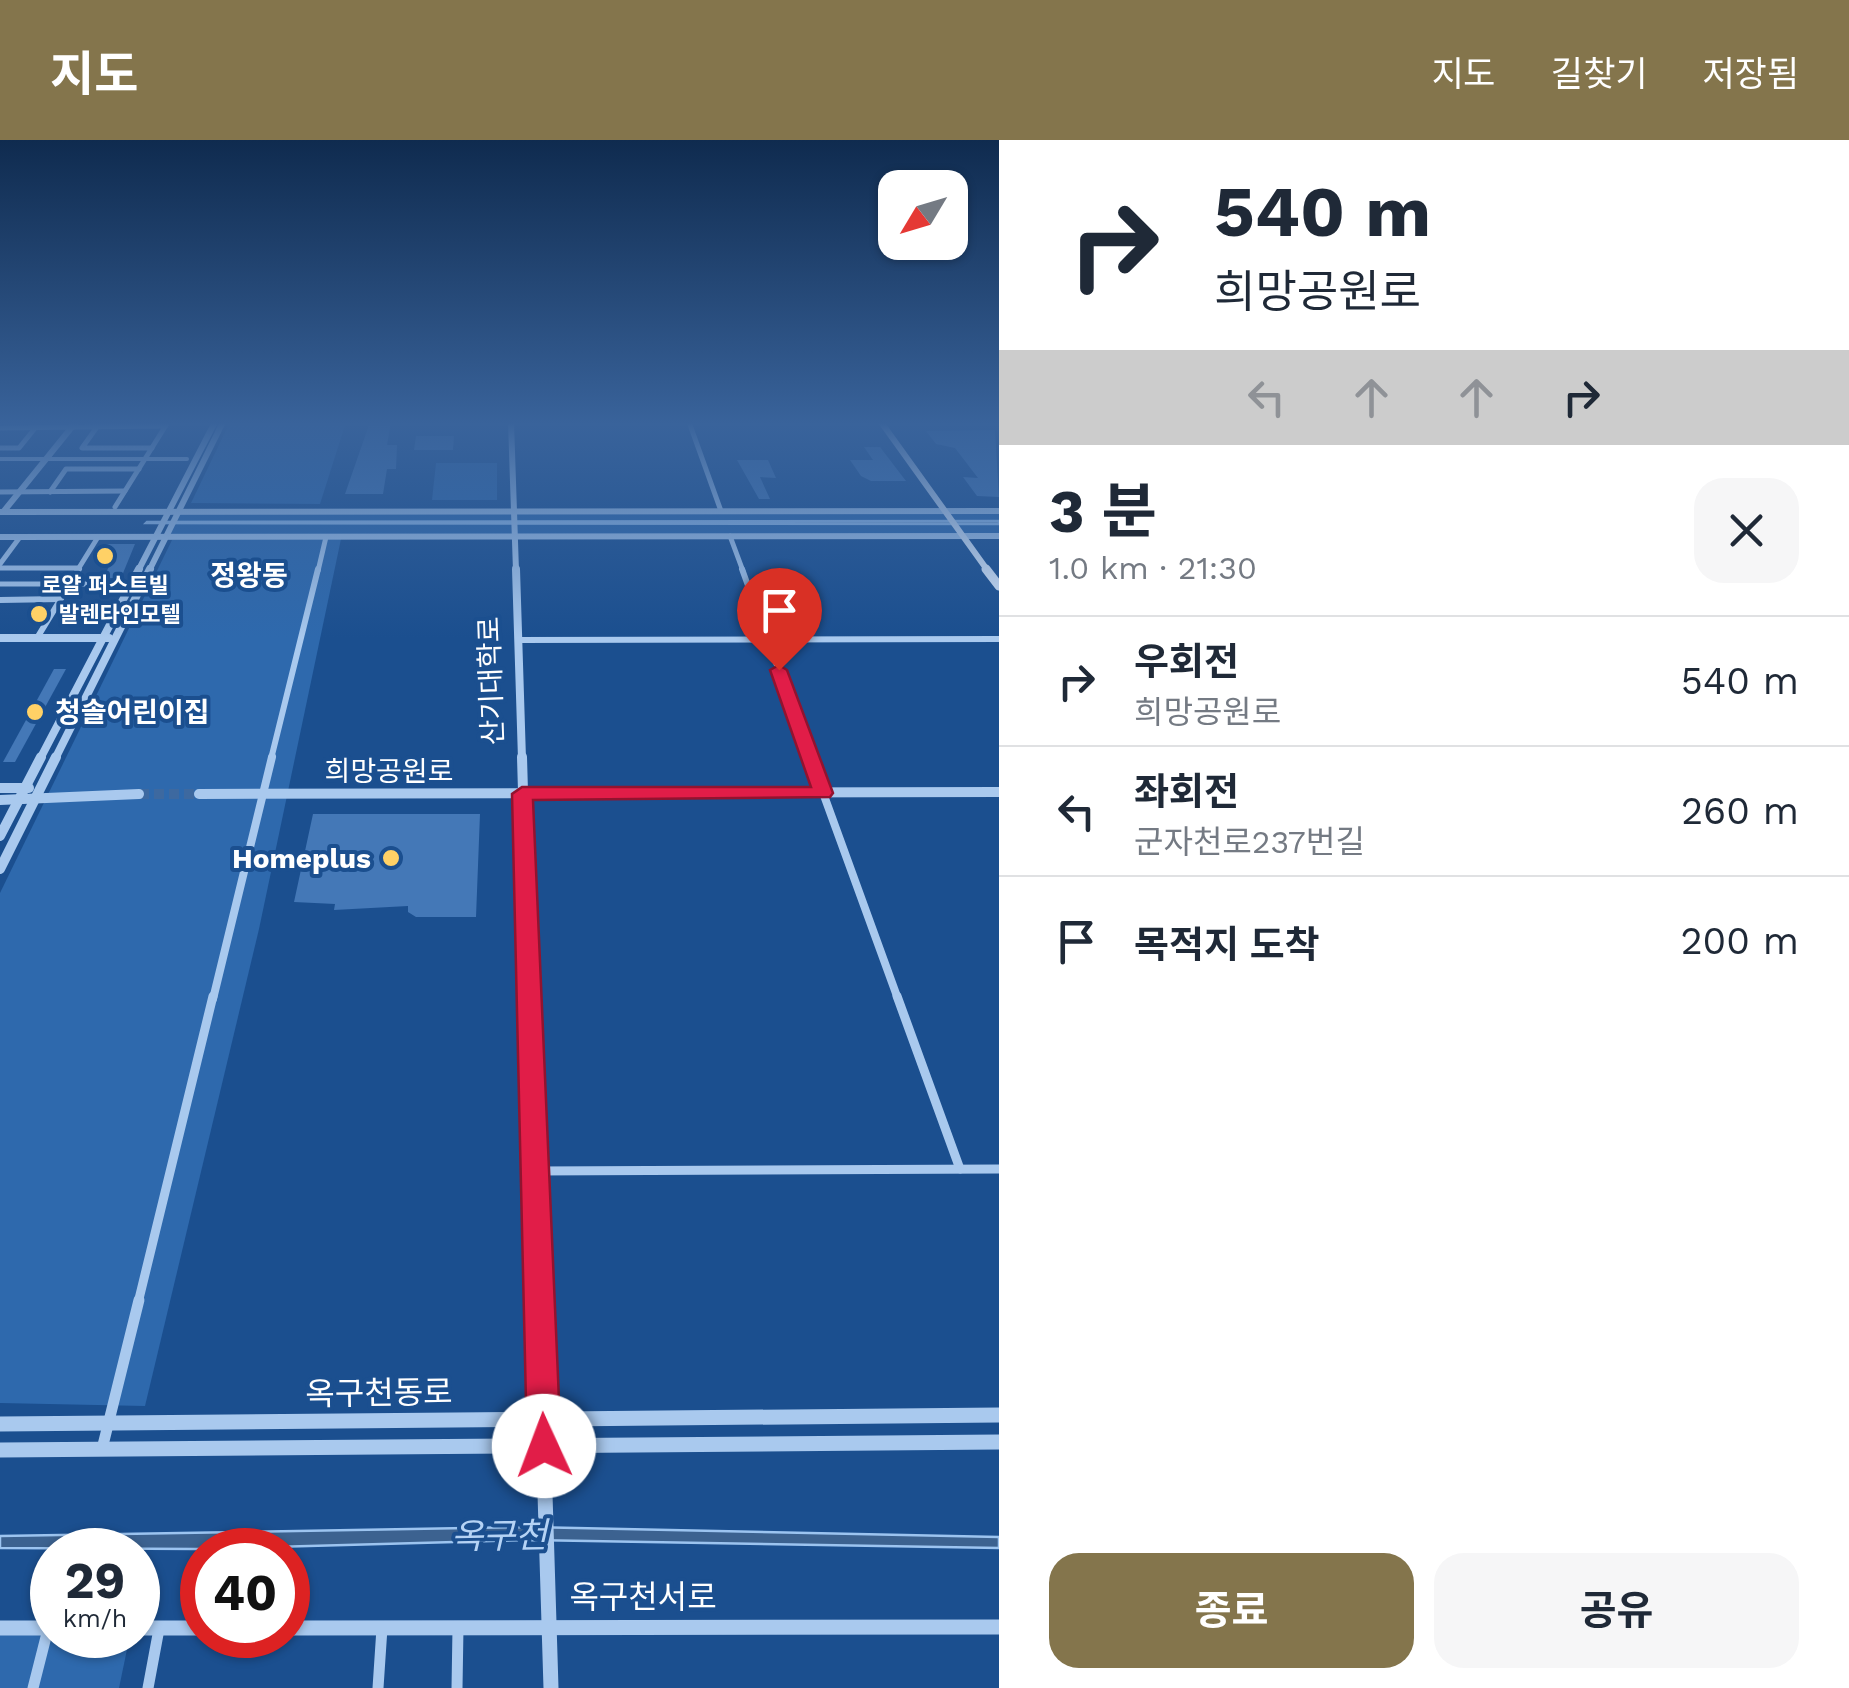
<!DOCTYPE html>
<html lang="ko">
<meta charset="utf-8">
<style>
:root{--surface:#fff;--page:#f6f6f7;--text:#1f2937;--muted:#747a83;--line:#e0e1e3;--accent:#84754c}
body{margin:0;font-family:"Work Sans","Noto Sans KR",sans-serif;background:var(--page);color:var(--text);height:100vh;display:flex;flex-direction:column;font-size:38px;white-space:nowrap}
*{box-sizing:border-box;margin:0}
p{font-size:32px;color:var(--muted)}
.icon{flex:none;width:55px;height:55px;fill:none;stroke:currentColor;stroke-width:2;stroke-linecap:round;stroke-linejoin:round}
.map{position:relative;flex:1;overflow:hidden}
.side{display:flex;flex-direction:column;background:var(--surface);width:850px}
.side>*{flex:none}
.top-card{background:#fff;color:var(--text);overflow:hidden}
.needle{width:65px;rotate:232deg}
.tools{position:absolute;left:878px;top:30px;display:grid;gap:20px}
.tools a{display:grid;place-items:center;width:90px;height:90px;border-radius:20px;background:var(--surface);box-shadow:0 2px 8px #0004;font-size:50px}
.speed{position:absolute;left:30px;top:1388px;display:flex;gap:20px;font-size:50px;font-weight:700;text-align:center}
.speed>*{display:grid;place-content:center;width:130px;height:130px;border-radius:50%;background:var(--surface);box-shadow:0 2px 8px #0004;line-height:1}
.speed small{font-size:25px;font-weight:400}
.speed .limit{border:15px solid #d22;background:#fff;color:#111}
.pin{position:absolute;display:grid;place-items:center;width:85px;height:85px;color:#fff;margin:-102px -42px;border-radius:50% 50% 50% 0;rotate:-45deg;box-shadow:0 0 10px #0007}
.pin .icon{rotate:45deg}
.me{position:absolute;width:110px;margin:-55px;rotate:358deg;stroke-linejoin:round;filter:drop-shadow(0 0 8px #0008)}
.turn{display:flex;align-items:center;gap:35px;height:210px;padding:0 50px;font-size:45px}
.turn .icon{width:130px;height:130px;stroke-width:2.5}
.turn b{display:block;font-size:70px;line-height:85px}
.lanes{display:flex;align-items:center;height:95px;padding:0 50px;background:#0003;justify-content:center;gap:50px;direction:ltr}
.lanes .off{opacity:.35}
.round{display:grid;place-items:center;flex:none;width:105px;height:105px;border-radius:30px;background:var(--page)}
.head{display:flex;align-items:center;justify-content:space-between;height:170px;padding:0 50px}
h1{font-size:60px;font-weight:700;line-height:75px}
.cta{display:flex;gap:20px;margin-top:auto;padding:20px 50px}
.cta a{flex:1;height:115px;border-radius:30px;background:var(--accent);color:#fff;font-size:40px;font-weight:700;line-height:115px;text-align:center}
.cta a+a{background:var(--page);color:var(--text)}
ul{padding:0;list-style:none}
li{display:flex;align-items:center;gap:30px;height:130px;padding:0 50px;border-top:2px solid var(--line)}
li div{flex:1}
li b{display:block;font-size:38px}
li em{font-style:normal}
header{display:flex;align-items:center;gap:60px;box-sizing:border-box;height:140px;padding:0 50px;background:var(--accent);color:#fff}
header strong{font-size:48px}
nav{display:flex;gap:55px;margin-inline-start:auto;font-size:35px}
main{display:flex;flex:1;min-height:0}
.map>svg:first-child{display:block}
.green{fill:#2e69ad}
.water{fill:#3c6290;stroke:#9cc4f0;stroke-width:2.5}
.building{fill:#4478b7}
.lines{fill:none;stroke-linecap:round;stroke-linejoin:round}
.tertiary-tunnel{stroke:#3d69a0;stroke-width:10;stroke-dasharray:10 5;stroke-linecap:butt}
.pedestrian-far1{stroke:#a9c9ee;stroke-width:4}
.pedestrian{stroke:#a9c9ee;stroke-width:5}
.minor-far4{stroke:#a9c9ee;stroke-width:5}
.minor-far3{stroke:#a9c9ee;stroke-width:6}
.minor-far2{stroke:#a9c9ee;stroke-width:8}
.minor-far1{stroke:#a9c9ee;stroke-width:9}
.minor{stroke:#a9c9ee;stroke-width:11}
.tertiary-far4{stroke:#a9c9ee;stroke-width:6}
.tertiary-far3{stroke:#a9c9ee;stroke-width:8}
.tertiary-far2{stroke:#a9c9ee;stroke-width:10}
.tertiary-far1{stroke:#a9c9ee;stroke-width:12}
.tertiary{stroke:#a9c9ee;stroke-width:15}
.secondary-far1{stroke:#d6e6fa;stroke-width:6}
.secondary{stroke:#d6e6fa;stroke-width:9}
.route{fill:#e11d48;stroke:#92132f;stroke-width:2.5}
.poi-dot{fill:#ffd166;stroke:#1b4f8f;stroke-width:4}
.labels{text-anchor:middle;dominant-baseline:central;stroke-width:8;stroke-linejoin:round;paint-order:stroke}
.far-poi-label{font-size:22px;font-weight:bold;fill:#fff;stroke:#1b4f8f}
.far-quarter-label{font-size:28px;font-weight:bold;fill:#fff;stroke:#1b4f8f}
.street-label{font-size:28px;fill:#fff;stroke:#1b4f8f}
.poi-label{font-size:28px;font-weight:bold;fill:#fff;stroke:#1b4f8f;text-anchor:start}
.near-street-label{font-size:32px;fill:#fff;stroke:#1b4f8f}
.near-water-label{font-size:35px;font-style:italic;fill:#b5d3f5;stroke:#1b4f8f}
</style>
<header>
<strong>지도</strong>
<nav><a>지도</a><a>길찾기</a><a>저장됨</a></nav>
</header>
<main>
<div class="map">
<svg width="999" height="1548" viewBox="0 0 999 1548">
<rect width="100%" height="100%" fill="#1b4f8f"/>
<g class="green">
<polygon points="230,282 346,282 320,364 191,363"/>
<polygon points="436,323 497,323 497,360 432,360"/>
<polygon points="999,370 999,396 166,397 180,371"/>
<polygon points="341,399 259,789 145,1266 0,1263 0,753 172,400"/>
<polygon points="0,1494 130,1495 119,1548 0,1548"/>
</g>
<g class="water">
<polygon points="999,381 999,384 146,383 147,382"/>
<polygon points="529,1387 999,1397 999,1408 530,1400 197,1409 0,1408 0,1396"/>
</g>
<g class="building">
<polygon points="370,282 391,282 387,305 397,305 396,329 387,329 383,354 345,354"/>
<polygon points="995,290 999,357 977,356 963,337 978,338 955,308 936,304 926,291"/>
<polygon points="416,296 454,296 453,310 414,310"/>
<polygon points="864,307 880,307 906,341 871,341 861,336 850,320 873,320"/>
<polygon points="737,320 768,320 776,338 760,337 770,359 759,359"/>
<polygon points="105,404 135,404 121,438 103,438 112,421 97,421"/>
<polygon points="54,529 66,529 15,622 3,622"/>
<polygon points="313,674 480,674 476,777 416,777 408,772 408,766 334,770 335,764 294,762"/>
</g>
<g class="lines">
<polyline class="tertiary-tunnel" points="139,654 199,654"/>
<polyline class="pedestrian-far1" points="0,319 187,319"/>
<polyline class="pedestrian" points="0,444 131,444"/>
<g class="minor-far4">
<polyline points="689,282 721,371"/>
<polyline points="97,287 82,308 152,308"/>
<polyline points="0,288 165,286"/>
<polyline points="0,308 19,308 36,287"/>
<polyline points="0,352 125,351"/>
<polyline points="50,352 66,329 139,329"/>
<polyline points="115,367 168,282"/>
<polyline points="730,396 743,431"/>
<polyline points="0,424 20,397"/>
<polyline points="0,428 79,428"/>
<polyline points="77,431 98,397"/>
<polyline points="318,431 326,397"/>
</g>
<g class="minor-far3">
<polyline points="742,429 811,619"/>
<polyline points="0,460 60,459"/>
<polyline points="37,498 79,429"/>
<polyline points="518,500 999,499"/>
<polyline points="271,619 318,429"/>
</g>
<g class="minor-far2">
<polyline points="810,617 898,859"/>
<polyline points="213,859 272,617"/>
</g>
<g class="minor-far1">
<polyline points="897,856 960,1029"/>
<polyline points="535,1031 999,1029"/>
<polyline points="138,1163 213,856"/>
</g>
<g class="minor">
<polyline points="102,1309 139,1160"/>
<polyline points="33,1548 48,1489"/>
<polyline points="148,1548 159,1489"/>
<polyline points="378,1548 382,1488"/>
<polyline points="457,1548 458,1488"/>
</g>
<g class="tertiary-far4">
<polyline points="511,282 516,431"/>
<polyline points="4,371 76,282"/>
<polyline points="0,372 999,371"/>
<polyline points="0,397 999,396"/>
<polyline points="138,431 215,282"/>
<polyline points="149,431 223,282"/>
</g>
<g class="tertiary-far3">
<polyline points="516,429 522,619"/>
<polyline points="0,498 109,498"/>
<polyline points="40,619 139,429"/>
<polyline points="55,619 150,429"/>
</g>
<g class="tertiary-far2">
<polyline points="522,617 529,859"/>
<polyline points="0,648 29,648"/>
<polyline points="199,654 999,652"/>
<polyline points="0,660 139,654"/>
<polyline points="0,696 41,617"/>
<polyline points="0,729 56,617"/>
</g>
<polyline class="tertiary-far1" points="529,856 539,1163"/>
<g class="tertiary">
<polyline points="539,1160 551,1548"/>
<polyline points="0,1284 999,1275"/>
<polyline points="0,1310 999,1302"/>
<polyline points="0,1488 52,1488"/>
<polyline points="138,1488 202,1488"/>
<polyline points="288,1488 999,1487"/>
</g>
<polyline class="secondary-far1" points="881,282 988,431"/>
<polyline class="secondary" points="986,429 999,446"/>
</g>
<linearGradient id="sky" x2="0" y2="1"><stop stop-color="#0f2b4f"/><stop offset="0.57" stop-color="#39639b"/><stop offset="1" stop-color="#39639b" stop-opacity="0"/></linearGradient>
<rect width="999" height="498" fill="url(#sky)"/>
<polygon class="route" points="779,525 787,530 833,653 830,657 533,660 561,1306 556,1318 544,1323 532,1318 527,1306 512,654 522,647 811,647 770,530"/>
<g class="poi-dot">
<circle cx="105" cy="416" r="10"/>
<circle cx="39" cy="474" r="10"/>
<circle cx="35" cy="572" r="10"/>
<circle cx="391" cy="718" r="10"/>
</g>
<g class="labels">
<g class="far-poi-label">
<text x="105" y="445">로얄 퍼스트빌</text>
<text x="59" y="474" text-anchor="start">발렌타인모텔</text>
</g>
<g class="far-quarter-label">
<text x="249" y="435">정왕동</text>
</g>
<g class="street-label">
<text transform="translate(491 541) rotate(-92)">산기대학로</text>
<text x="389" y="631">희망공원로</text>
</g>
<g class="poi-label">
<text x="55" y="572">청솔어린이집</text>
<text x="371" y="718" text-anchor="end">Homeplus</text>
</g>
<g class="near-street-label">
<text transform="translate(379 1253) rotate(-1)">옥구천동로</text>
<text x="643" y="1457">옥구천서로</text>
</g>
<g class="near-water-label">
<text transform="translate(499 1396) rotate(-1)">옥구천</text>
</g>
</g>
</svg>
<div class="tools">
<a><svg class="needle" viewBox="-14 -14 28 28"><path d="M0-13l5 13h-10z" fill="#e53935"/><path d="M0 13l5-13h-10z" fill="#747a83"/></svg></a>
</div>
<div class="speed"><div>29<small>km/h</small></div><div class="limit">40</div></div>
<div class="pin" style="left:779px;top:530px;background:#d93025"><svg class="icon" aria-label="arrive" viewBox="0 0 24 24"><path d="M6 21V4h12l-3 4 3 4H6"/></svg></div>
<svg class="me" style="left:544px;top:1306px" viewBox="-20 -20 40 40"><circle r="19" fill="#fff"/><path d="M0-13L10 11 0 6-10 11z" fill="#e11d48"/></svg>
</div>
<section class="side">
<div class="top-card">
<div class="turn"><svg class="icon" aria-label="right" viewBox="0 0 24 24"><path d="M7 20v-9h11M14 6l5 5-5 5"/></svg><div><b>540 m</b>희망공원로</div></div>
<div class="lanes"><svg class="icon off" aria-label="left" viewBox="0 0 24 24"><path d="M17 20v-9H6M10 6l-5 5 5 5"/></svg><svg class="icon off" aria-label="ahead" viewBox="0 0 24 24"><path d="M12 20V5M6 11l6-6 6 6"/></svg><svg class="icon off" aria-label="ahead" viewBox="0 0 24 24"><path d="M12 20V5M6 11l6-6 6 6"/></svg><svg class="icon" aria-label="right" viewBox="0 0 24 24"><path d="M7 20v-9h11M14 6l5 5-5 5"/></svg></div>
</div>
<div class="head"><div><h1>3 분</h1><p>1.0 km · 21:30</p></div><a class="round"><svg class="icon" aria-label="close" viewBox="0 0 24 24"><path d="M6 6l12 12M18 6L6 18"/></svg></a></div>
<ul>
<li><svg class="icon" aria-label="right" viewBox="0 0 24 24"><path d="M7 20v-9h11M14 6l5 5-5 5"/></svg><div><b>우회전</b><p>희망공원로</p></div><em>540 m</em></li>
<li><svg class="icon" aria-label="left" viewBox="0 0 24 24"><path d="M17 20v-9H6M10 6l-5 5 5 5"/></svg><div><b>좌회전</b><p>군자천로237번길</p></div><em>260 m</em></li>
<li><svg class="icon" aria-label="arrive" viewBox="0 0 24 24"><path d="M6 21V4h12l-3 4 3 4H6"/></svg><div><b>목적지 도착</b></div><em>200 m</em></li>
</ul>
<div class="cta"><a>종료</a><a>공유</a></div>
</section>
</main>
